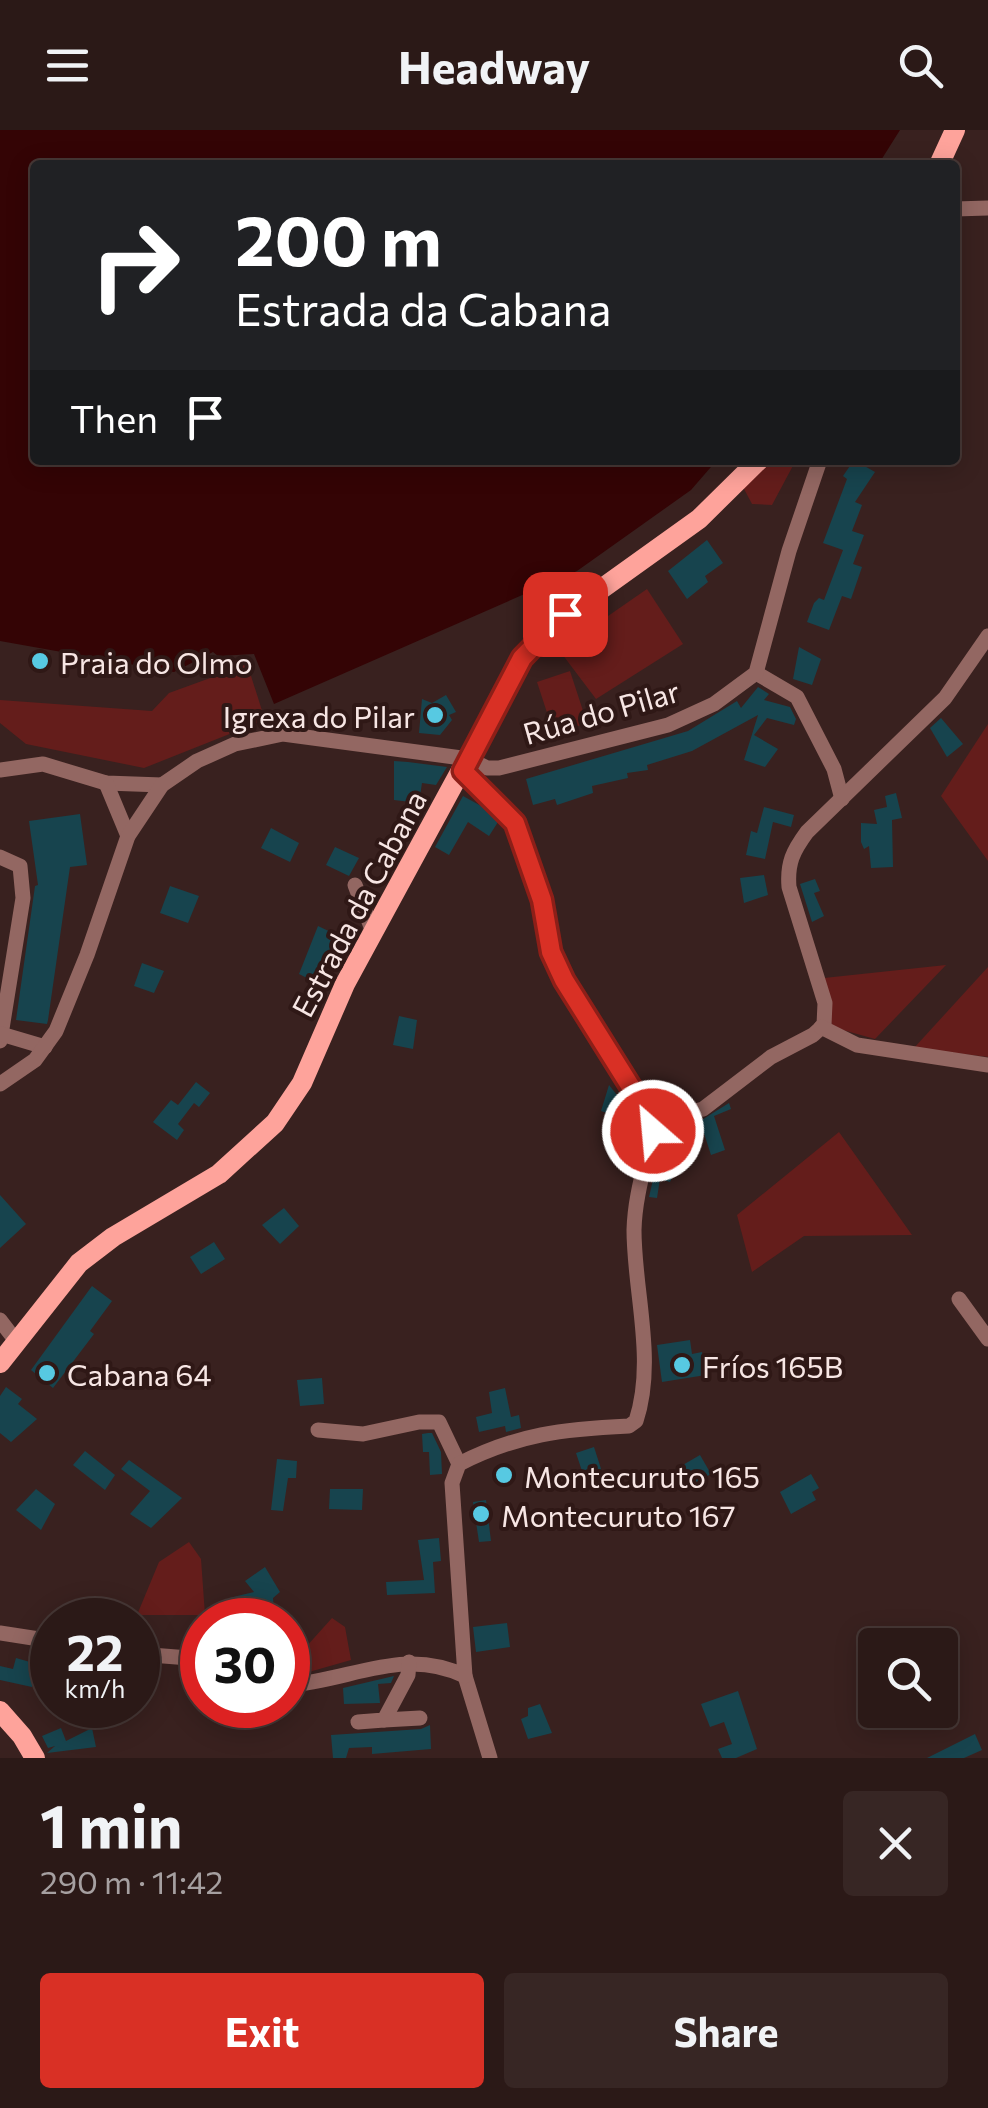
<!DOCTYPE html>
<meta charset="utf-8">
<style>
:root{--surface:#2b1917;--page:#372624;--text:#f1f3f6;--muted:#a6a0a1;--line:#473836;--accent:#d93025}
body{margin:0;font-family:Commissioner,sans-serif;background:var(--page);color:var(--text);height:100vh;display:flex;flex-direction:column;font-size:38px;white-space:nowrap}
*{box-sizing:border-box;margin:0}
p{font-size:32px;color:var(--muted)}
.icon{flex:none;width:55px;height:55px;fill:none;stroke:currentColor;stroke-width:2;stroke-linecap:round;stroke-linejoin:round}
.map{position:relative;height:1628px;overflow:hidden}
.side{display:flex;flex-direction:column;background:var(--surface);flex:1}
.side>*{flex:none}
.banner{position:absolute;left:30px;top:30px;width:930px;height:305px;border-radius:10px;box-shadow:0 5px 25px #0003,0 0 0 2px var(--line);background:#202124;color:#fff;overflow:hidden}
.buttons{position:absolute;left:858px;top:1498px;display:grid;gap:20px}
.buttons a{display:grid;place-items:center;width:100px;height:100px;border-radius:10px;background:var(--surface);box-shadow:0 5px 25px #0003,0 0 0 2px var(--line);font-size:50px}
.speed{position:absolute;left:30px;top:1468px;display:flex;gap:20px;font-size:50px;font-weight:700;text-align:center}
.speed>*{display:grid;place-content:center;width:130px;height:130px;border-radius:50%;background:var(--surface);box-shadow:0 5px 25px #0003,0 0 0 2px var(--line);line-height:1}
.speed small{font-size:25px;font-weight:400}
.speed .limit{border:15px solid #d22;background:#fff;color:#111}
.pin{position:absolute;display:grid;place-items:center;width:85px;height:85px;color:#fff;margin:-42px;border-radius:20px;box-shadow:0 5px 15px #0006}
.me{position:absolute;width:110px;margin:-55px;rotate:333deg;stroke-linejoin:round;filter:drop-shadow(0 0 8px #0008)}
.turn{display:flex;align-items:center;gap:35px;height:210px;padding:0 40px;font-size:45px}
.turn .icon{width:130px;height:130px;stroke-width:2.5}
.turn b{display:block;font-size:70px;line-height:85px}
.then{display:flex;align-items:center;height:95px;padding:0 40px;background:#0003;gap:20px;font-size:38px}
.round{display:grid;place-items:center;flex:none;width:105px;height:105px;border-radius:10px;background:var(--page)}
.summary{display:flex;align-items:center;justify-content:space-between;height:170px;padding:0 40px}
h1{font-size:60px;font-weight:700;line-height:75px}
.button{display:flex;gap:20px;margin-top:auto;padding:20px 40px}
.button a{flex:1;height:115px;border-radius:10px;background:var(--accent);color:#fff;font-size:40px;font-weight:700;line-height:115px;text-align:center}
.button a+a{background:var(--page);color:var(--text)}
header{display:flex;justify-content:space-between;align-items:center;height:130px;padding:0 40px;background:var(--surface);font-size:45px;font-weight:700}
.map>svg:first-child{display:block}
.green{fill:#641d1b}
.water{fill:#340405}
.building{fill:#17444e}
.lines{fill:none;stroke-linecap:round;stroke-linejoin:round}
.minor{stroke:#936762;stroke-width:15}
.major{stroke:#fea39b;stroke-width:20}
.route-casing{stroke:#8d1f18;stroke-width:25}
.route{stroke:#d93025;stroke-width:18}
.poi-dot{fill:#57c9e2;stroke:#2f1816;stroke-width:4}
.labels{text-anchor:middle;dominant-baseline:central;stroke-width:8;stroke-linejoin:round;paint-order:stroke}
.poi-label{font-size:30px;fill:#f7e6e4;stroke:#2f1816;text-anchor:start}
.street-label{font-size:30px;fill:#f7e6e4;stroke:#2f1816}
</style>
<header><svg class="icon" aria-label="menu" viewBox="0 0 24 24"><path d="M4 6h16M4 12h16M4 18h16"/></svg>Headway<svg class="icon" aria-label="search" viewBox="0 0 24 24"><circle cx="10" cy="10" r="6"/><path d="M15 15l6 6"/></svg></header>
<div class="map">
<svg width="988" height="1628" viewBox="0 0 988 1628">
<rect width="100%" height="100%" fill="#39211f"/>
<g class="green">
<polygon points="769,330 796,330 772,375 752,374 743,357"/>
<polygon points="647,459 683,514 596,569 559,520"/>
<polygon points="245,527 265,590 144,638 26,614 0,593 0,570 152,581 169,563 235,539"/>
<polygon points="570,541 587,593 554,604 537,552"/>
<polygon points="988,594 988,731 941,666"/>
<polygon points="946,835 875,909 832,897 824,848"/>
<polygon points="988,837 988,927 914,918"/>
<polygon points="839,1002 912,1105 804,1106 752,1142 737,1085"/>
<polygon points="189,1412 201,1429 205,1485 137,1485 159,1432"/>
<polygon points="332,1488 345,1497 351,1530 288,1548 288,1537"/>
</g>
<polygon class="water" points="0,0 900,0 878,35 35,35 35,330 717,330 691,360 577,441 274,574 254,524 218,526 213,522 174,542 0,511"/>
<g class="building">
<polygon points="854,330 875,342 855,372 862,375 852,401 864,405 853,434 862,437 851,469 842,466 829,500 807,492 814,473 819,468 824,470 843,420 823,413 847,349 843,346"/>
<polygon points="707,410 723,433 705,446 708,452 687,469 668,441"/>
<polygon points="799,517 821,529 812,555 793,549"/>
<polygon points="758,557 769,564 764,570 790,577 796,589 794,595 767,588 754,605 778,619 765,637 744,630 758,585 692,621 647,635 648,640 627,643 628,648 592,656 593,663 557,675 555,669 533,675 526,649 688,601 737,571 741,578"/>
<polygon points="446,565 456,582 449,585 452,590 440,605 419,603 422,569 432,573"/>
<polygon points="941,588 963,614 947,627 930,598"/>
<polygon points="394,631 408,632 447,637 436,655 422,653 419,673 394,670"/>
<polygon points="896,663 902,688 892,690 893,737 871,738 869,716 864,719 861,712 861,693 877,694 874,680 887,677 885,666"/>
<polygon points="463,666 483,677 498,692 489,706 468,692 449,725 435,717"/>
<polygon points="764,677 794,685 791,697 773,692 765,729 746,725 751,701 757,703"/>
<polygon points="80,684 87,735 70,737 48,890 47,894 16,890 35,756 38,755 29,691"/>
<polygon points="271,698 299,713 290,732 261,718"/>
<polygon points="335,717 359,728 349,746 326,735"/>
<polygon points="764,745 768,765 744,773 740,748"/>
<polygon points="815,749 820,761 814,763 824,786 812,792 800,754"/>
<polygon points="170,756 199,766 188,793 160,783"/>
<polygon points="318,796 337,805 317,853 299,844"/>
<polygon points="142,833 164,841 154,863 134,856"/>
<polygon points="399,886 417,890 413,919 393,915"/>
<polygon points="196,952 210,963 199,977 194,973 178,994 184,1000 177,1010 153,992 171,970 178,975"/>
<polygon points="609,955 640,994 601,981"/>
<polygon points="729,973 731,979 714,986 725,1020 711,1025 700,991"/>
<polygon points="660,1019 663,1023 668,1019 679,1021 679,1033 670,1052 660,1049 657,1068 649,1067"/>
<polygon points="0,1065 26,1094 0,1118"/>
<polygon points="284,1078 299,1096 280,1114 262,1095"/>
<polygon points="214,1112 225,1129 201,1144 190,1127"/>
<polygon points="92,1156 112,1171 90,1201 94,1204 53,1258 31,1240"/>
<polygon points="690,1210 692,1224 702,1222 706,1245 662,1252 657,1215"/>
<polygon points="322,1248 324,1274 300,1276 297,1250"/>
<polygon points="6,1257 22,1269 18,1274 37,1289 11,1312 0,1303 0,1266"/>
<polygon points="505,1258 511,1287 519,1285 521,1298 506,1302 505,1296 479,1302 476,1287 492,1283 489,1262"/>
<polygon points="428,1303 432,1303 441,1322 442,1344 430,1345 429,1322 423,1322 422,1304"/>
<polygon points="594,1317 603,1345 585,1350 576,1323"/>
<polygon points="85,1321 115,1345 105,1360 73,1335"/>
<polygon points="700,1325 711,1344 680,1361 669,1343"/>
<polygon points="277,1329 297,1331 296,1348 288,1348 283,1381 271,1380"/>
<polygon points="129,1330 182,1368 151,1398 130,1384 150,1361 121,1339"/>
<polygon points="811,1344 819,1358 812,1362 816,1370 791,1384 780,1362"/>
<polygon points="36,1359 55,1374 41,1400 16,1380"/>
<polygon points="330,1359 363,1359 362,1380 329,1379"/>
<polygon points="486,1370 491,1411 479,1412 473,1372"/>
<polygon points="439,1408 441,1431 433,1432 435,1463 387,1465 386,1452 424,1450 418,1410"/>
<polygon points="265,1437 280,1462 273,1468 274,1482 253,1490 235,1490 229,1468 254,1462 245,1451"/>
<polygon points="507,1493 510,1517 476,1522 473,1497"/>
<polygon points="16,1528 37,1534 32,1557 0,1550 0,1536 13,1539"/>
<polygon points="394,1546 391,1553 378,1554 380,1573 344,1574 343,1558"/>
<polygon points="738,1561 757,1619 736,1628 722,1628 718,1619 732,1614 724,1592 710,1597 701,1574"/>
<polygon points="540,1574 552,1603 528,1609 521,1589 528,1586 528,1578"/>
<polygon points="430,1595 431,1619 372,1624 372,1617 349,1618 346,1628 333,1628 331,1605 421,1599"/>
<polygon points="61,1598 66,1611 92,1598 96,1617 47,1623 55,1616 48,1618 42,1606"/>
<polygon points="975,1604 982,1620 964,1628 927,1628"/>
</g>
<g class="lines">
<g class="minor">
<polyline points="955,79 988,78"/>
<polyline points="756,543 797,567 834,639 842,669"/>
<polyline points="0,640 43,634 106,653 162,655"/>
<path d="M 463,641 L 515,693 L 542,770 L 551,822 L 564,849 L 644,979 L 655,987 L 667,989 L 703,979 L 771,927 L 813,905 L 824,895 L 825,873 L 789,757 C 787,733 793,721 807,702 L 945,568 L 988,506"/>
<polyline points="106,653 128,706"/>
<polyline points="0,727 20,736 23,768 0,911"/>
<polyline points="355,755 373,802"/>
<polyline points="821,897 857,915 988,935"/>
<polyline points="1,904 45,917"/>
<polyline points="0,954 35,930 56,901 87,825 128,706 162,655 197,631 235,614 283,604 469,629 487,638 499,638 668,595 714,574 756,543 789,421 820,330"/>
<polyline points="959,1169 988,1209"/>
<polyline points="0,1190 16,1211"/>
<polyline points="318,1300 363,1304 419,1292 439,1292 459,1334"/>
<polyline points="0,1503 52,1511"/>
<polyline points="138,1524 202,1529"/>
<polyline points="465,1546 490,1628"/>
<path d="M 288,1555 C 350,1551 403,1516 465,1546 L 452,1353 L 459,1334 C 518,1304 563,1299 629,1296 L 636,1291 C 656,1230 634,1162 634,1100 C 635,1060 649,1025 655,987"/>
<polyline points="384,1590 420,1588"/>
<polyline points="358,1592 384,1590 408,1545 409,1532"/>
</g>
<g class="major">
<polyline points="939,35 955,0"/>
<polyline points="0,1233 79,1133 113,1107 219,1044 275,993 302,953 345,854 522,528 565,485 699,389 759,330"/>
<polyline points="0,1581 22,1606 35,1628"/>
</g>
</g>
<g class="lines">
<defs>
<polyline id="route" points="565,484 522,528 463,641 515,693 542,770 551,822 564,850 644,978 655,987 653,1001"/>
</defs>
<use href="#route" class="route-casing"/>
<use href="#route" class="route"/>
</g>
<g class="poi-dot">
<circle cx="40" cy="531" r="10"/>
<circle cx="435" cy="585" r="10"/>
<circle cx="682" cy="1235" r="10"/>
<circle cx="47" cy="1243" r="10"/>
<circle cx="504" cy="1345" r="10"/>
<circle cx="481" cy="1384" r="10"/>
</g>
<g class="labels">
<g class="poi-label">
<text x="60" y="531">Praia do Olmo</text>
<text x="415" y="585" text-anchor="end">Igrexa do Pilar</text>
<text x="702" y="1235">Fríos 165B</text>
<text x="67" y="1243">Cabana 64</text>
<text x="524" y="1345">Montecuruto 165</text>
<text x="501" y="1384">Montecuruto 167</text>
</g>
<g class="street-label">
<text transform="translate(601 581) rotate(-16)">Rúa do Pilar</text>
<text transform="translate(358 773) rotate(-62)">Estrada da Cabana</text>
</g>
</g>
</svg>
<div class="buttons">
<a><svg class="icon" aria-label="search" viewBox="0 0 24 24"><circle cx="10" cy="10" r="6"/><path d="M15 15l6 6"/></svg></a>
</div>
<div class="speed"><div>22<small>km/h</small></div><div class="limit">30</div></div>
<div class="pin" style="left:565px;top:484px;background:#d93025"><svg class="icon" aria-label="arrive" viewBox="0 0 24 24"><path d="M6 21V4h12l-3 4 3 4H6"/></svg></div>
<svg class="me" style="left:653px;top:1001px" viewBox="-20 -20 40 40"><circle r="17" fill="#d93025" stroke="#fff" stroke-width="3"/><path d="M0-11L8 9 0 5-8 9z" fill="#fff"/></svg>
<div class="banner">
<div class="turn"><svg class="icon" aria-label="right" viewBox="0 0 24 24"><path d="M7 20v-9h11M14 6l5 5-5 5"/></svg><div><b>200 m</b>Estrada da Cabana</div></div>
<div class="then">Then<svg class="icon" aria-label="arrive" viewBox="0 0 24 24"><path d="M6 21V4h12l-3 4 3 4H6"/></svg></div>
</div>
</div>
<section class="side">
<div class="summary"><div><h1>1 min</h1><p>290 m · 11:42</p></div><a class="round"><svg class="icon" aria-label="close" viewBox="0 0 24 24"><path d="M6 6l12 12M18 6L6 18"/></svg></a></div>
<div class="button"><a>Exit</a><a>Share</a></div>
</section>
